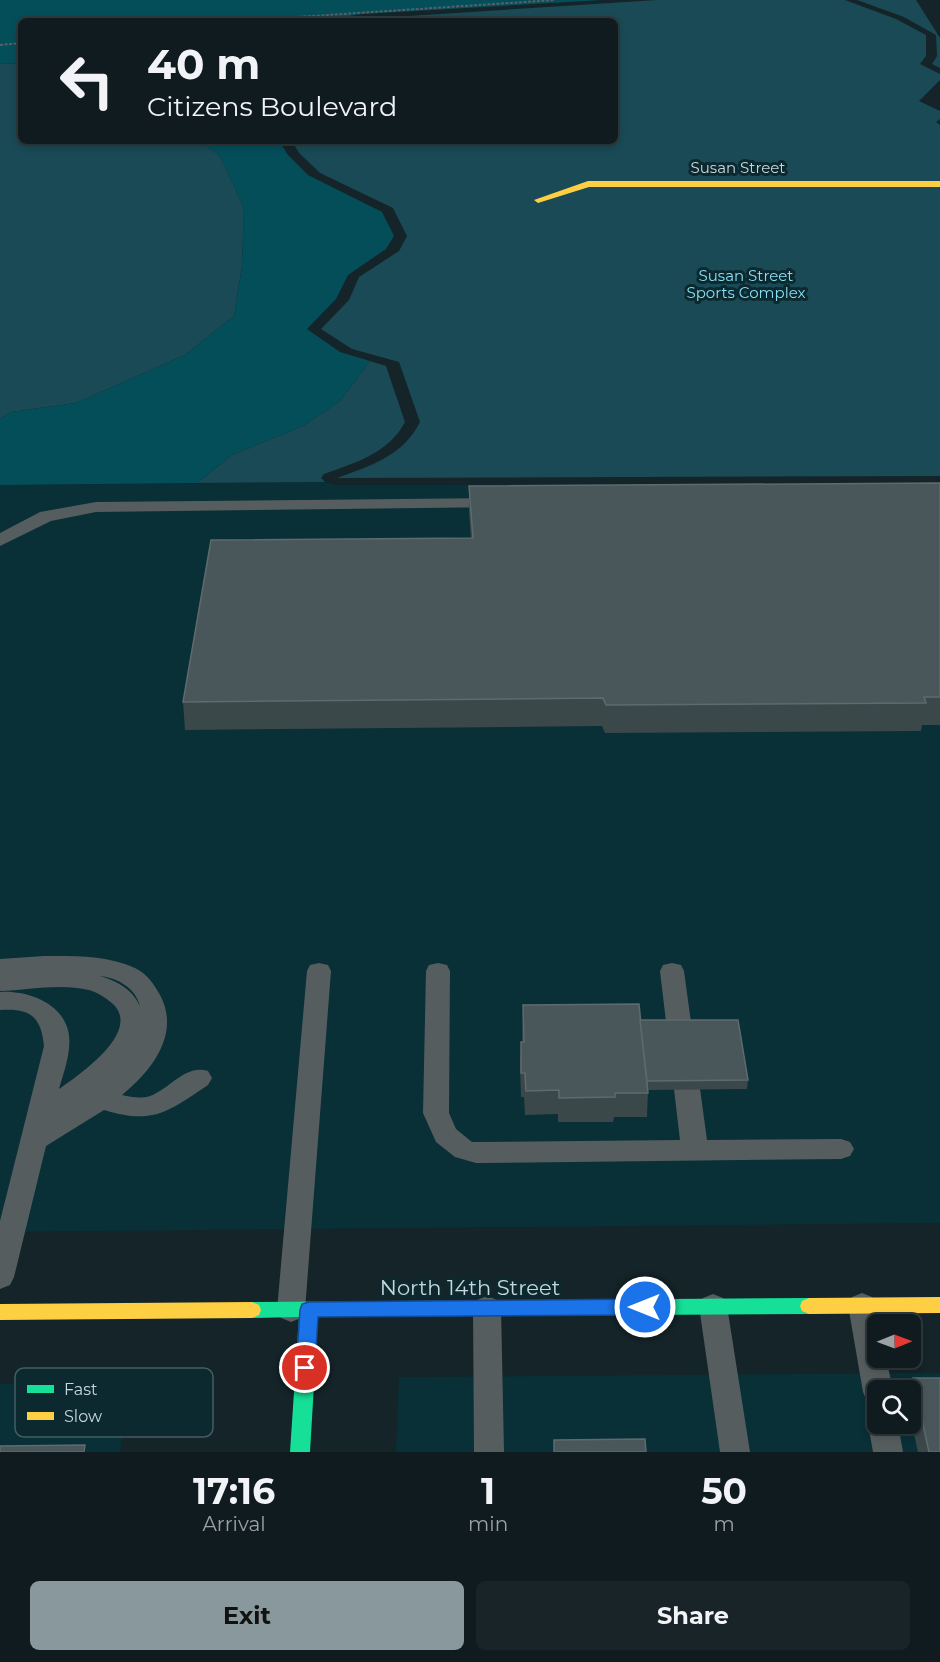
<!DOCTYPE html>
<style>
:root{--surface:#0f1b1e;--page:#182427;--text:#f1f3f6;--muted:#9ba1a4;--line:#2f393c;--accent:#88989c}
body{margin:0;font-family:Montserrat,sans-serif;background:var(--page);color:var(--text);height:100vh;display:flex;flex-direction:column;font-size:22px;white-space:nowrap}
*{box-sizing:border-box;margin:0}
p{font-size:20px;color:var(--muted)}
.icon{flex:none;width:33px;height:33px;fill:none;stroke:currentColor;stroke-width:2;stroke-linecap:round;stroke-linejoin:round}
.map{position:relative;height:1452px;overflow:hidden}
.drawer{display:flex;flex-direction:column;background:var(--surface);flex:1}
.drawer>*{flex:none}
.hud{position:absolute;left:18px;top:18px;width:600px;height:126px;border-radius:9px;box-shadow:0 3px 9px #0003,0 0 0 2px var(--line);background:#0f1b1e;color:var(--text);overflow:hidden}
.needle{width:39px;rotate:89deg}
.tools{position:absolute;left:867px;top:1314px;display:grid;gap:12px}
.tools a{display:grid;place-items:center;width:54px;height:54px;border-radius:9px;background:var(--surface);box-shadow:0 3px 9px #0003,0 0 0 2px var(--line);font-size:30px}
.pin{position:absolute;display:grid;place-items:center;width:51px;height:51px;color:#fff;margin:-26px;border:3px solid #fff;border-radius:50%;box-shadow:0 2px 6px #0007}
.me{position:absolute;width:66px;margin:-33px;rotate:270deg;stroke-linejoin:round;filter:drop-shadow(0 0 4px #0008)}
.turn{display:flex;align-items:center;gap:21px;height:126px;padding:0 30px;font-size:27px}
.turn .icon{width:78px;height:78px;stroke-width:2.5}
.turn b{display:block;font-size:42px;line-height:51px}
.eta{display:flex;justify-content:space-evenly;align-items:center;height:102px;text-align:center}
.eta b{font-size:36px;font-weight:700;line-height:42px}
.primary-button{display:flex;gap:12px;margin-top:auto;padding:12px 30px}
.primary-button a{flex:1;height:69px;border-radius:9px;background:var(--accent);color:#111;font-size:24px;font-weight:700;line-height:69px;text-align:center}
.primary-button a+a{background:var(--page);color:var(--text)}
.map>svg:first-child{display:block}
.built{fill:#092f37;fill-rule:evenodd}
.green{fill:#194a55}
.forest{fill:#044e5a}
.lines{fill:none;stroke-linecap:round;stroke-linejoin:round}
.path{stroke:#596064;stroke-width:2;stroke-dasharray:3 1.5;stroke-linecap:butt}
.lane{fill:#565d5f;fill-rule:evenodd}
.fast{fill:#16e098;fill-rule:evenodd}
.slow{fill:#ffcf43;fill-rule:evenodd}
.wall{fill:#3b484a}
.building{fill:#4a575a;stroke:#5d6b6e;stroke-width:1.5}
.route{fill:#1a73e8;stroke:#114b97;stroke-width:1.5}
.labels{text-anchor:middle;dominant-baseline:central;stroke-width:6;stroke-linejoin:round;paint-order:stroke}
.far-street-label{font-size:15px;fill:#c7d7db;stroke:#0c2930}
.far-park-label{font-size:15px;fill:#87dff4;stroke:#0c2930}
.near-street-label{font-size:21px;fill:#c7d7db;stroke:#0c2930}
.key{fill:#0c2930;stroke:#445d63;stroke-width:1.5}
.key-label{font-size:16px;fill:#c7d7db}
</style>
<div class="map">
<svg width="940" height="1452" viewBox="0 0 940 1452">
<rect width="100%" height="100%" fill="#142428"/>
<g class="built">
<polygon points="325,482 336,485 940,483 940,1223 0,1232 0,485"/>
<path d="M 940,1373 L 940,1452 L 396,1452 L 399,1377 ZM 878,1390 L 910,1390 L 910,1424 L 878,1424 Z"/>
<polygon points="130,1383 120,1452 0,1452 0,1384"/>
</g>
<g class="green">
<path d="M 657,0 L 845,0 L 896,19 L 926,35 L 926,56 L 920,64 L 940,74 L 940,80 L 919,101 L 940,111 L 940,119 L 936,122 L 940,125 L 940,476 L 337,478 C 370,466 403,456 420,422 L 399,362 L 352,349 L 321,329 L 349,300 L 359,277 L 399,251 L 407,236 L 393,208 L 320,173 L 299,153 L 292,141 L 615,141 L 615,21 L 331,21 Z"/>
<polygon points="857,0 916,0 940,38 940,68 932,64 937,56 936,35 904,17"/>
<polygon points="21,63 21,141 190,141 204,144 220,156 244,208 242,266 234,316 185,355 76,403 11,412 0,419 0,64"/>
<path d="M 370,361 L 386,366 L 405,422 C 389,453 355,463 324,474 L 321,478 L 325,482 L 197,483 L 232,455 L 303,426 L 340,401 Z"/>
</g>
<g class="forest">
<polygon points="0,0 602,0 363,14 316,21 21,21 21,63 0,64"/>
<polygon points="230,141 279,141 288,155 308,175 382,212 394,236 386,249 348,275 336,299 307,329 340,352 370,361 340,401 303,426 232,455 197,483 0,485 0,419 11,412 76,403 185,355 234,316 242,266 244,208 220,156 204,144"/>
</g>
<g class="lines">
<g class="path">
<polyline points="236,21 555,0"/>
<polyline points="0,45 21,43"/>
</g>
<g class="lane">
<polygon points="497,498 503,499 506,503 503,507 96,512 51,521 0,546 0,533 40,512 96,502"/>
<path d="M 44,956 C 74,956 107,955 135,968 C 145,973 152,981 157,990 C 183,1030 154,1069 122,1095 C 131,1097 141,1099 150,1096 C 170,1089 185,1064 208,1071 L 212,1078 L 208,1085 C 168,1112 153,1125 104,1110 L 46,1146 L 14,1277 L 10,1285 L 0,1289 L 0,1221 L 44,1046 C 41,1016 30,1008 0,1010 L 0,992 C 33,990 74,1008 69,1048 C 68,1061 63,1075 59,1089 C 79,1075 142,1032 113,1004 C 106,998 97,992 89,990 C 61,983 28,990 0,991 L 0,959 ZM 100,976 C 117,978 135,987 140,1006 C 132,989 117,981 100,976 Z"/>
<polygon points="319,963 328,965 331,971 305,1310 301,1318 291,1322 281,1318 277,1310 307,971 310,965"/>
<polygon points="438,963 447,965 450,971 449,1113 456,1129 472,1142 680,1140 660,971 663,965 672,963 681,965 684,971 707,1140 841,1139 850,1142 854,1149 850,1156 841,1159 476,1163 455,1157 436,1142 423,1113 426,971 429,965"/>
<polygon points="862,1293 872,1297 880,1324 878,1324 878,1358 886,1358 893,1390 878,1390 878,1405 867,1401 863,1392 848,1305 852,1297"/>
<polygon points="713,1294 723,1298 727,1306 750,1452 720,1452 699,1306 703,1298"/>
<polygon points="487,1296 497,1300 501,1308 504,1452 474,1452 473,1308 477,1300"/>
<polygon points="878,1413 878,1424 898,1424 903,1452 873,1452 868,1424 872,1415"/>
</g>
<polygon class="fast" points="809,1298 816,1301 818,1306 816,1311 809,1314 318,1317 310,1452 290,1452 299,1317 252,1318 245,1315 243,1310 245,1305 252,1302"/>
<g class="slow">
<polygon points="588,181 940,181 940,187 589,187 538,203 534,200"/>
<polygon points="940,1297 940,1313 809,1314 802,1311 800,1306 802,1301 809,1298"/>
<polygon points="252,1302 259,1305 261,1310 259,1315 252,1318 0,1320 0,1304"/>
</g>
</g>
<g class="wall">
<polygon points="940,483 940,725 922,725 921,731 605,733 602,726 185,730 183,702 471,539 469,512 469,486"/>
<polygon points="523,1005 640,1020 748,1080 747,1089 648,1090 647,1117 614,1117 613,1122 558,1122 558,1114 525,1115 524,1097 521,1097 520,1066 521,1042 522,1042"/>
<polygon points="913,1378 940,1452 918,1452 910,1416 910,1390"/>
</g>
<g class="building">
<polygon points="940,483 940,697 924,697 926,703 606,705 603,698 183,702 211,540 473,538 469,486"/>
<polygon points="639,1004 648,1093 615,1093 615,1097 559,1098 559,1090 526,1091 525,1073 521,1073 521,1042 524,1042 523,1005"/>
<polygon points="640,1020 738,1020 748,1080 647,1081"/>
<polygon points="913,1378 940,1378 940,1452 929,1452"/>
<polygon points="645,1439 646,1452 554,1452 554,1440"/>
<polygon points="85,1445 84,1452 0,1452 0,1446"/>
</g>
<polygon class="route" points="645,1299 652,1301 655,1307 652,1312 645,1315 318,1317 315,1368 312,1373 305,1376 298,1373 296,1368 300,1310 302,1304 309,1302"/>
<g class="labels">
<g class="far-street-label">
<text x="738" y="167">Susan Street</text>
</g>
<g class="far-park-label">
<text x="746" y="275">Susan Street<tspan x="746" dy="17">Sports Complex</tspan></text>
</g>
<g class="near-street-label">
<text x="470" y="1287">North 14th Street</text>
</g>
</g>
<rect x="15" y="1368" width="198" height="69" rx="9" class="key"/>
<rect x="27" y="1385" width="27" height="8" fill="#16e098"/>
<rect x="27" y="1412" width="27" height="8" fill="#ffcf43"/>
<g class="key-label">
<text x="64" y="1395">Fast</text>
<text x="64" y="1422">Slow</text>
</g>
</svg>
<div class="tools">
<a><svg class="needle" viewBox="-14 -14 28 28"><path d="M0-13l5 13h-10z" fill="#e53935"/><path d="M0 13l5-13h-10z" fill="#9ba1a4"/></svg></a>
<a><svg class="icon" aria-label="search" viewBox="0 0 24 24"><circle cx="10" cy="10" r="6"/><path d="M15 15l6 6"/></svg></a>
</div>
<div class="pin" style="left:305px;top:1368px;background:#d93025"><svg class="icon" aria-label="arrive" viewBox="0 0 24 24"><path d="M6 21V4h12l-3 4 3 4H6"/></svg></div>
<svg class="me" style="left:645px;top:1307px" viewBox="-20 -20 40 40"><circle r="17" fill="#1a73e8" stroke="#fff" stroke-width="3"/><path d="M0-11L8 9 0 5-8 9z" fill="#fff"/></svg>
<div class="hud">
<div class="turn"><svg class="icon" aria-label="left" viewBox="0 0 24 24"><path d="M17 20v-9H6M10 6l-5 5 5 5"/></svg><div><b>40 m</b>Citizens Boulevard</div></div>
</div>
</div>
<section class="drawer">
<div class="eta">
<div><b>17:16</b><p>Arrival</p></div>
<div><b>1</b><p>min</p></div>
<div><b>50</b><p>m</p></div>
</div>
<div class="primary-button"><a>Exit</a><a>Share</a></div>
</section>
